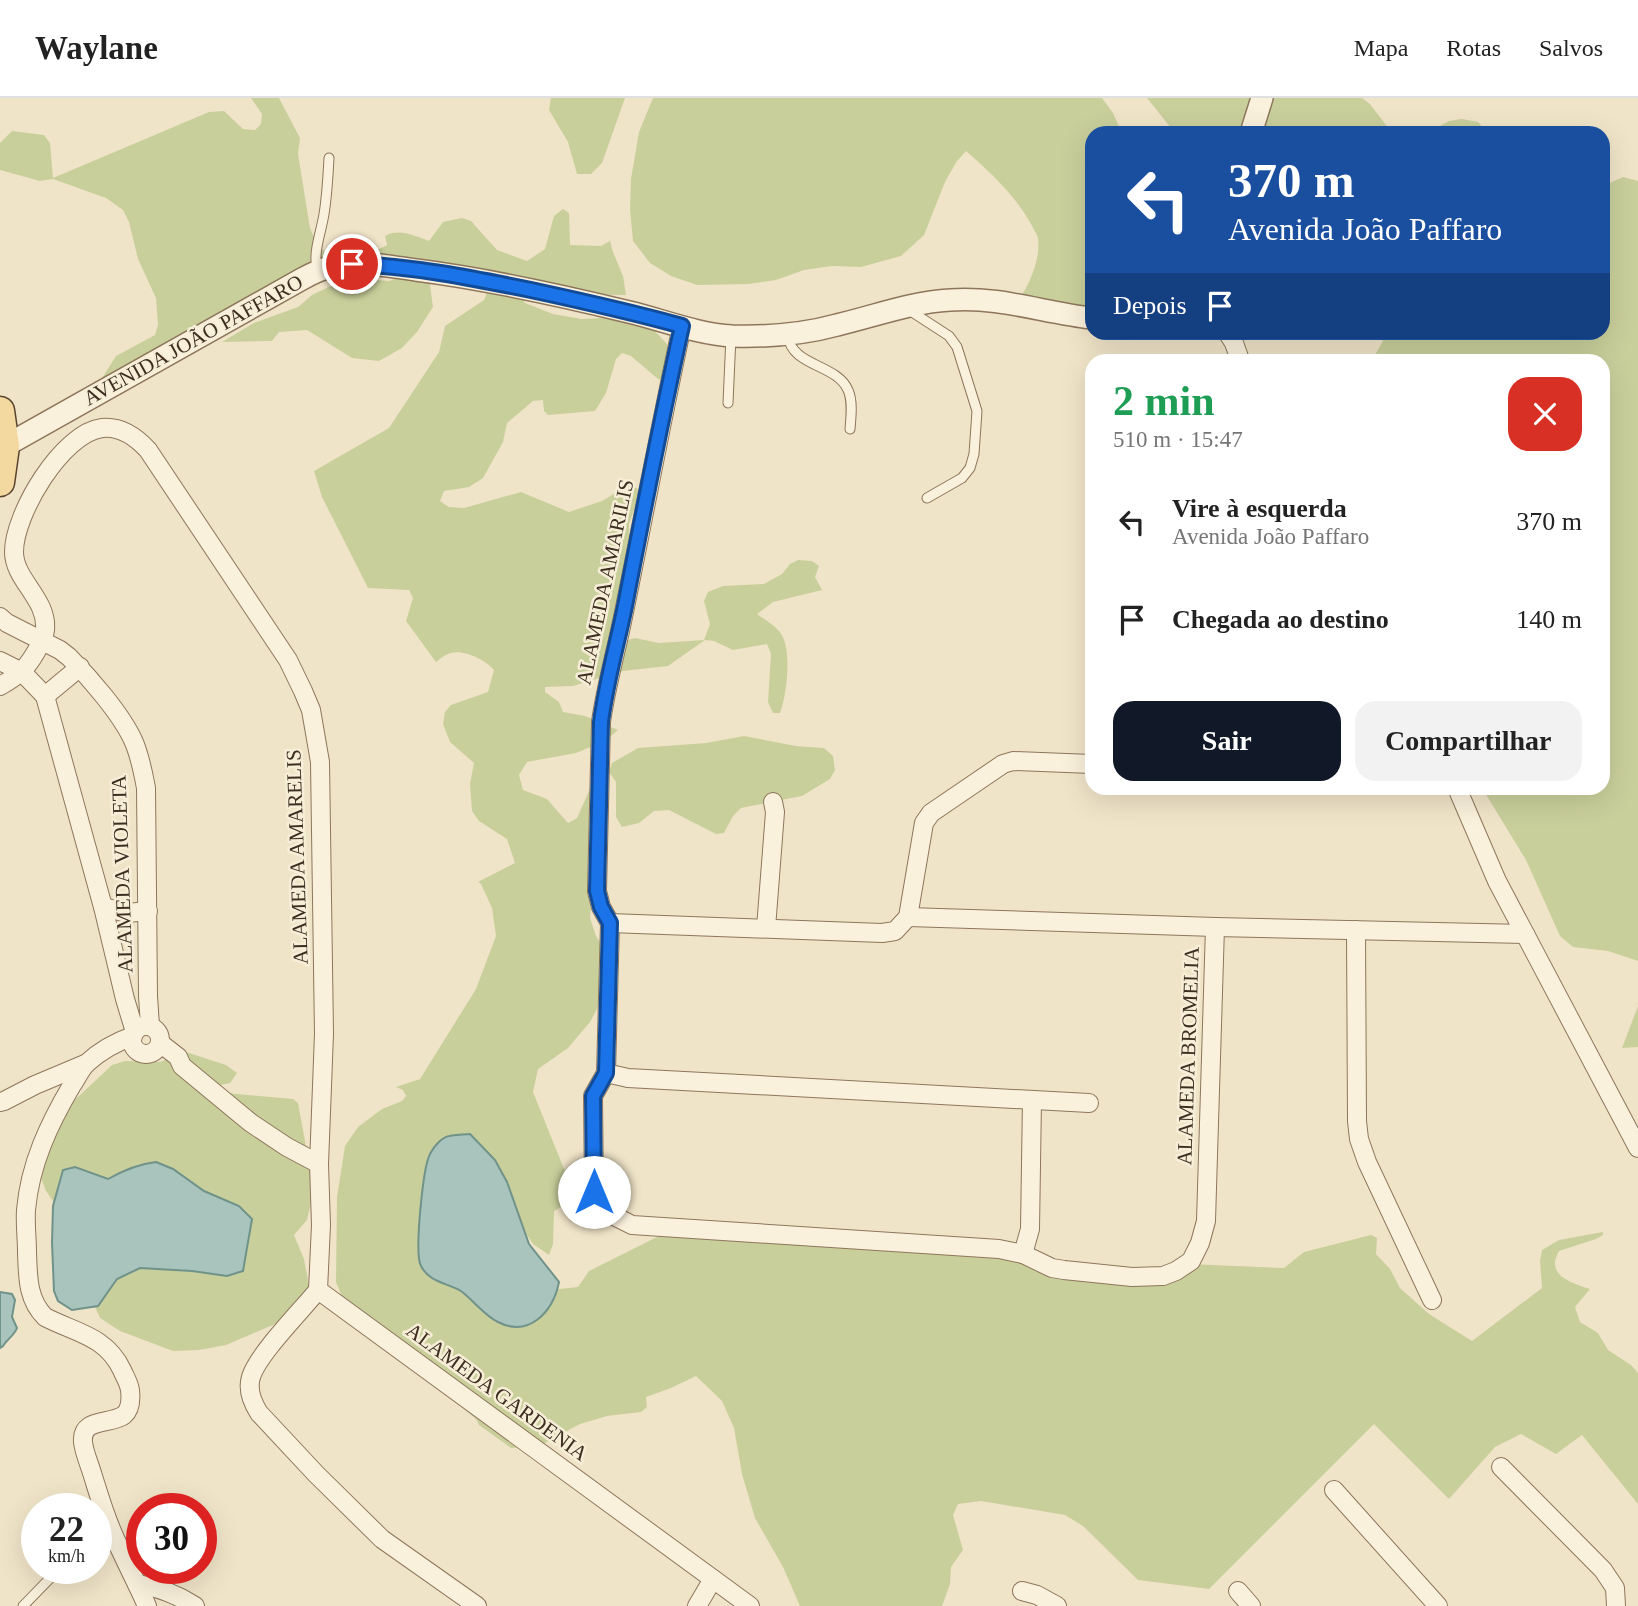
<!DOCTYPE html>
<html lang="pt">
<meta charset="utf-8">
<style>
:root{--surface:#fff;--page:#f2f2f2;--text:#222;--muted:#767676;--line:#e0e0e0;--accent:#111827}
body{margin:0;font-family:"Times New Roman",serif;background:var(--page);color:var(--text);height:100vh;display:flex;flex-direction:column;font-size:26px;white-space:nowrap}
*{box-sizing:border-box;margin:0}
p{font-size:23px;color:var(--muted)}
.icon{flex:none;width:38px;height:38px;fill:none;stroke:currentColor;stroke-width:2;stroke-linecap:round;stroke-linejoin:round}
.map{position:relative;flex:1;overflow:hidden}
.details{position:absolute;left:1085px;top:256px;width:525px;height:441px;display:flex;flex-direction:column;background:var(--surface);border-radius:21px;box-shadow:0 7px 28px #0002}
.details>*{flex:none}
.top-card{position:absolute;left:1085px;top:28px;width:525px;height:214px;border-radius:21px;box-shadow:0 7px 28px #0002;background:#1a4fa0;color:#fff;overflow:hidden}
.speed{position:absolute;left:21px;top:1395px;display:flex;gap:14px;font-size:35px;font-weight:700;text-align:center}
.speed>*{display:grid;place-content:center;width:91px;height:91px;border-radius:50%;background:var(--surface);box-shadow:0 7px 28px #0002;line-height:1}
.speed small{font-size:18px;font-weight:400}
.speed .limit{border:10px solid #d22;background:#fff;color:#111}
.pin{position:absolute;display:grid;place-items:center;width:60px;height:60px;color:#fff;margin:-30px;border:4px solid #fff;border-radius:50%;box-shadow:0 2px 7px #0007}
.me{position:absolute;width:77px;margin:-38px;rotate:0deg;stroke-linejoin:round;filter:drop-shadow(0 0 5px #0008)}
.turn{display:flex;align-items:center;gap:24px;height:147px;padding:0 28px;font-size:32px}
.turn .icon{width:91px;height:91px;stroke-width:2.5}
.turn b{display:block;font-size:49px;line-height:60px}
.then{display:flex;align-items:center;height:66px;padding:0 28px;background:#0003;gap:14px;font-size:26px}
.round{display:grid;place-items:center;flex:none;width:74px;height:74px;border-radius:21px;background:var(--page)}
.summary{display:flex;align-items:center;justify-content:space-between;height:119px;padding:0 28px}
h1{font-size:42px;font-weight:700;line-height:52px;color:#1e9e55}
.cta{display:flex;gap:14px;margin-top:auto;padding:14px 28px}
.cta a{flex:1;height:80px;border-radius:21px;background:var(--accent);color:#fff;font-size:28px;font-weight:700;line-height:80px;text-align:center}
.cta a+a{background:var(--page);color:var(--text)}
ul{padding:0;list-style:none}
li{display:flex;align-items:center;gap:21px;height:98px;padding:0 28px}
li div{flex:1}
li b{display:block;font-size:26px}
li em{font-style:normal}
header{display:flex;align-items:center;gap:42px;box-sizing:border-box;height:98px;padding:0 35px;background:var(--surface);border-bottom:2px solid var(--line)}
header strong{font-size:33px}
nav{display:flex;gap:38px;margin-inline-start:auto;font-size:24px}
.map>svg:first-child{display:block}
.green{fill:#c9cf9b}
.water{fill:#a9c4bc;stroke:#6f938a;stroke-width:2}
.lines{fill:none;stroke-linecap:round;stroke-linejoin:round}
.service-casing{stroke:#8d765c;stroke-width:11}
.minor-casing{stroke:#8d765c;stroke-width:20}
.tertiary-casing{stroke:#8d765c;stroke-width:24}
.primary-casing{stroke:#5b4430;stroke-width:31}
.service{stroke:#faf1dc;stroke-width:9}
.minor{stroke:#faf1dc;stroke-width:18}
.tertiary{stroke:#faf1dc;stroke-width:21}
.primary{stroke:#f3d9a0;stroke-width:28}
.route-casing{stroke:#114b97;stroke-width:18}
.route{stroke:#1a73e8;stroke-width:12}
.labels{text-anchor:middle;dominant-baseline:central;stroke-width:5;stroke-linejoin:round;paint-order:stroke}
.street-label{font-size:21px;fill:#3d2e20;stroke:#f7eed8}
</style>
<header>
<strong>Waylane</strong>
<nav><a>Mapa</a><a>Rotas</a><a>Salvos</a></nav>
</header>
<div class="map">
<svg width="1638" height="1508" viewBox="0 0 1638 1508">
<rect width="100%" height="100%" fill="#f0e4c8"/>
<g class="green">
<path d="M 251,0 L 279,0 L 300,40 L 298,56 L 310,130 L 317,146 L 325,154 C 345,155 369,158 387,147 L 385,138 C 399,130 415,138 429,143 L 443,124 L 462,120 L 471,123 L 497,152 L 527,163 L 545,151 L 554,118 L 563,111 L 569,115 L 570,147 L 601,148 L 610,143 L 613,154 L 623,178 L 626,197 L 524,196 L 522,201 L 525,205 L 553,216 L 582,221 L 619,219 L 650,228 L 667,246 L 670,261 L 663,282 L 658,281 L 631,258 L 622,255 L 616,261 L 606,295 L 595,313 L 548,317 L 544,313 L 543,302 L 533,303 L 507,325 L 503,344 L 483,380 L 469,389 L 444,393 L 440,403 L 449,409 L 464,410 L 521,394 L 569,414 L 602,403 L 627,388 L 637,390 L 639,397 L 629,426 L 630,468 L 620,544 L 635,540 L 659,545 L 704,542 L 710,526 L 704,503 L 708,494 L 723,488 L 764,486 L 782,476 L 790,466 L 798,462 L 812,463 L 819,468 L 815,479 L 822,492 L 773,504 L 757,516 C 764,521 773,526 779,533 C 793,548 787,597 780,615 L 773,615 L 768,604 L 771,556 L 767,546 L 733,552 L 714,543 L 705,542 L 668,568 L 623,573 L 573,588 L 545,589 L 545,594 L 559,604 L 563,614 L 585,618 L 618,632 L 605,643 L 576,655 L 527,664 L 519,677 L 523,692 L 547,701 L 568,725 L 577,720 L 593,684 L 596,742 L 590,820 L 596,838 L 612,862 L 604,877 L 597,911 L 590,924 L 568,950 L 538,971 L 533,994 L 564,1071 L 580,1087 L 581,1098 L 554,1113 L 553,1146 L 549,1157 L 533,1146 L 480,1067 L 549,1192 L 578,1189 L 589,1173 L 675,1130 L 1023,1156 L 1052,1170 L 1163,1178 L 1187,1166 L 1284,1170 L 1304,1154 L 1371,1137 L 1377,1140 L 1376,1156 L 1390,1171 L 1400,1190 L 1429,1216 L 1472,1243 L 1542,1190 L 1540,1163 L 1542,1152 L 1559,1142 L 1603,1134 L 1603,1137 L 1596,1141 L 1559,1153 C 1545,1177 1571,1185 1590,1191 L 1575,1209 L 1580,1224 L 1598,1235 L 1608,1252 L 1631,1267 L 1638,1275 L 1638,1406 L 1582,1337 L 1556,1356 L 1521,1336 L 1495,1349 L 1449,1401 L 1374,1326 L 1209,1491 L 1138,1482 L 1083,1428 L 1065,1417 L 981,1403 L 958,1406 L 953,1417 L 963,1452 L 951,1469 L 950,1486 L 942,1508 L 800,1508 L 783,1469 L 755,1420 L 742,1376 L 734,1330 L 722,1303 L 696,1278 L 671,1290 L 646,1299 L 647,1309 L 641,1314 L 607,1318 L 580,1326 L 539,1348 L 511,1350 L 479,1327 L 476,1321 L 347,1211 L 336,1184 L 337,1099 L 345,1048 L 358,1029 L 382,1011 L 402,1003 L 406,998 L 403,992 L 396,989 L 420,981 L 476,891 L 496,838 L 492,810 L 481,786 L 478,784 L 515,765 L 507,741 L 479,723 L 472,713 L 470,686 L 474,665 L 450,644 L 443,626 L 445,614 L 451,607 L 488,594 L 494,572 C 486,562 464,551 451,555 C 446,556 440,561 436,564 L 406,523 L 413,500 L 409,492 L 368,490 L 322,399 L 314,373 L 389,330 L 439,254 L 445,228 L 484,202 L 488,192 L 434,179 L 430,187 L 433,209 L 417,234 L 402,250 L 379,263 L 352,260 L 307,232 L 279,234 L 272,243 L 222,244 L 254,225 L 298,209 L 312,197 L 337,185 L 358,180 L 389,183 L 397,180 L 400,176 L 359,164 L 97,288 L 116,258 L 155,237 L 158,227 L 156,200 L 138,161 L 129,124 L 123,112 L 106,100 L 53,81 L 40,83 L 0,72 L 0,45 L 12,33 L 44,37 L 50,45 L 53,80 L 209,14 L 224,13 L 243,31 L 255,32 L 261,26 L 262,16 Z"/>
<polygon points="551,0 625,0 602,65 591,76 577,76 568,44 549,12"/>
<path d="M 653,0 L 1102,0 L 1113,15 L 1122,35 L 1092,35 L 1092,222 L 1016,206 C 1028,190 1041,162 1038,140 C 1037,136 1033,130 1031,126 C 1014,96 991,75 966,53 L 957,63 L 945,84 L 924,137 L 901,158 L 861,169 L 832,168 L 804,172 L 776,182 L 748,186 L 697,187 L 671,178 L 650,165 L 633,143 L 630,111 L 631,81 L 639,34 Z"/>
<polygon points="1147,0 1362,0 1370,6 1392,35 1175,35"/>
<polygon points="1462,21 1478,24 1485,32 1485,35 1427,35 1449,23"/>
<polygon points="1623,79 1638,83 1638,863 1608,853 1573,849 1560,838 1526,762 1482,690 1603,690 1603,262 1372,262 1383,243 1377,235 1603,234 1603,88"/>
<polygon points="744,638 796,648 824,650 833,658 835,672 830,681 802,698 741,710 733,718 724,735 716,736 669,712 654,713 639,725 622,729 616,719 616,684 609,674 612,665 638,650 706,645"/>
<polygon points="1638,908 1638,949 1622,950"/>
<polygon points="186,954 226,967 237,975 230,985 221,987 226,995 293,1001 298,1005 314,1092 307,1122 294,1137 304,1161 309,1188 275,1226 226,1247 199,1252 173,1253 120,1233 100,1220 89,1195 58,1110 46,1093 31,1053 63,1013 112,967 125,963 160,964"/>
</g>
<g class="water">
<path d="M 470,1036 L 495,1062 L 507,1084 L 529,1146 L 559,1184 C 553,1214 529,1240 498,1224 C 485,1218 473,1202 461,1193 C 447,1185 429,1184 421,1168 C 414,1155 423,1077 428,1061 C 430,1054 437,1044 444,1040 C 450,1036 463,1037 470,1036 Z"/>
<path d="M 156,1064 L 173,1071 L 204,1093 L 239,1108 L 252,1121 L 243,1173 L 227,1178 L 192,1173 L 140,1170 L 117,1181 L 98,1208 L 72,1212 L 58,1203 L 54,1193 L 52,1145 L 53,1108 L 63,1072 L 75,1069 L 108,1081 C 124,1072 138,1066 156,1064 Z"/>
<path d="M 0,1194 L 12,1196 L 15,1202 L 12,1219 L 17,1230 C 14,1238 7,1241 3,1248 L 0,1250 Z"/>
</g>
<g class="lines">
<defs>
<g id="service">
<path d="M 317,172 C 313,153 321,135 324,116 C 327,98 328,79 329,60"/>
<polyline points="909,212 949,238 957,249 977,313 974,356 970,370 962,380 927,400"/>
<path d="M 788,237 C 791,269 836,265 848,292 C 853,303 851,319 850,331"/>
<polyline points="728,305 731,238"/>
<polyline points="96,1432 107,1420"/>
<polyline points="23,1508 60,1470"/>
</g>
<g id="minor">
<path d="M 682,228 C 661,325 643,422 623,519 C 616,554 606,588 601,624 L 597,793 L 601,809 L 610,825 L 606,975 L 593,998 L 594,1093 L 612,1117 L 632,1127 L 999,1151 L 1023,1156 L 1052,1170 L 1064,1172 L 1132,1179 L 1163,1178 L 1176,1173 L 1191,1163 L 1200,1145 L 1206,1123 L 1215,829"/>
<polyline points="1227,234 1234,245 1240,262"/>
<path d="M 0,519 L 7,525 L 60,552 L 69,559 C 90,580 121,616 133,642 C 140,657 143,674 146,690 L 148,898 L 150,928"/>
<polyline points="0,563 22,574 45,598 103,809 125,901 135,934"/>
<path d="M 0,588 C 7,584 16,579 22,573 C 30,565 44,543 45,532 C 48,501 14,482 14,454 C 14,416 62,335 102,330 C 121,328 136,339 148,352 L 288,562 L 303,593 L 311,612 L 320,664 L 324,936 L 319,1066 L 321,1127 L 318,1192"/>
<polyline points="45,598 80,569"/>
<polyline points="1457,690 1497,783 1638,1050"/>
<polyline points="103,809 127,815 148,813"/>
<polyline points="908,819 1215,829 1525,836"/>
<polyline points="610,825 882,835 895,833 908,819 924,725 931,715 1003,666 1013,663 1092,666"/>
<polyline points="766,830 775,714 773,704"/>
<polyline points="1356,832 1357,1023 1359,1041 1367,1064 1432,1202"/>
<circle cx="146" cy="942" r="14"/>
<path d="M 133,938 C 116,944 100,953 87,965 C 81,970 77,980 72,987 C 49,1026 30,1066 26,1112 C 25,1126 27,1140 27,1154 C 28,1178 27,1201 45,1219 C 76,1235 106,1238 122,1272 C 125,1279 129,1285 130,1292 C 131,1301 131,1311 124,1317 C 111,1327 81,1319 83,1344 C 84,1354 89,1365 92,1375 C 99,1397 105,1419 115,1440 C 125,1463 137,1485 147,1508"/>
<polyline points="160,945 178,959 182,968 251,1025 287,1049 319,1066"/>
<polyline points="606,975 628,980 1089,1005"/>
<polyline points="0,1004 4,1003 35,987 85,966"/>
<polyline points="1023,1156 1030,1131 1032,1002"/>
<polyline points="318,1192 750,1508"/>
<path d="M 318,1192 C 302,1212 258,1256 251,1279 C 247,1292 252,1304 259,1315 L 316,1376 L 382,1441 L 477,1508"/>
<polyline points="1501,1369 1603,1472 1615,1490 1616,1508"/>
<polyline points="1334,1392 1438,1508"/>
<path d="M 137,1486 C 159,1489 176,1496 195,1508"/>
<polyline points="1022,1493 1037,1497 1057,1508"/>
<polyline points="1238,1493 1251,1508"/>
<polyline points="697,1508 713,1481"/>
</g>
<g id="tertiary">
<polyline points="1251,35 1262,0"/>
<path d="M 5,348 L 302,181 C 311,176 321,171 331,169 C 359,162 388,168 416,172 C 487,181 559,197 629,214 C 663,222 697,236 732,238 C 766,239 804,236 837,227 C 875,218 912,204 950,202 C 998,198 1045,215 1092,220"/>
</g>
<polyline id="primary" points="0,313 5,348 0,384"/>
</defs>
<use href="#service" class="service-casing"/>
<use href="#minor" class="minor-casing"/>
<use href="#tertiary" class="tertiary-casing"/>
<use href="#primary" class="primary-casing"/>
<use href="#service" class="service"/>
<use href="#minor" class="minor"/>
<use href="#tertiary" class="tertiary"/>
<use href="#primary" class="primary"/>
</g>
<g class="lines">
<defs>
<path id="route" d="M 352,166 C 412,168 472,180 531,192 C 582,203 632,214 682,228 C 661,321 643,415 625,508 C 617,547 606,585 601,624 L 597,793 L 601,809 L 610,825 L 606,975 L 593,998 L 594,1094"/>
</defs>
<use href="#route" class="route-casing"/>
<use href="#route" class="route"/>
</g>
<g class="labels">
<g class="street-label">
<text transform="translate(193 242) rotate(-29)">AVENIDA JOÃO PAFFARO</text>
<text transform="translate(605 484) rotate(-78)">ALAMEDA AMARILIS</text>
<text transform="translate(297 759) rotate(-92)">ALAMEDA AMARELIS</text>
<text transform="translate(122 776) rotate(-92)">ALAMEDA VIOLETA</text>
<text transform="translate(1188 958) rotate(-88)">ALAMEDA BROMELIA</text>
<text transform="translate(497 1294) rotate(36)">ALAMEDA GARDENIA</text>
</g>
</g>
</svg>
<div class="speed"><div>22<small>km/h</small></div><div class="limit">30</div></div>
<div class="pin" style="left:352px;top:166px;background:#d93025"><svg class="icon" aria-label="arrive" viewBox="0 0 24 24"><path d="M6 21V4h12l-3 4 3 4H6"/></svg></div>
<svg class="me" style="left:594px;top:1094px" viewBox="-20 -20 40 40"><circle r="19" fill="#fff"/><path d="M0-13L10 11 0 6-10 11z" fill="#1a73e8"/></svg>
<div class="top-card">
<div class="turn"><svg class="icon" aria-label="left" viewBox="0 0 24 24"><path d="M17 20v-9H6M10 6l-5 5 5 5"/></svg><div><b>370 m</b>Avenida João Paffaro</div></div>
<div class="then">Depois<svg class="icon" aria-label="arrive" viewBox="0 0 24 24"><path d="M6 21V4h12l-3 4 3 4H6"/></svg></div>
</div>
<section class="details">
<div class="summary"><div><h1>2 min</h1><p>510 m · 15:47</p></div><a class="round" style="background:#d93025;color:#fff"><svg class="icon" aria-label="close" viewBox="0 0 24 24"><path d="M6 6l12 12M18 6L6 18"/></svg></a></div>
<ul>
<li><svg class="icon" aria-label="left" viewBox="0 0 24 24"><path d="M17 20v-9H6M10 6l-5 5 5 5"/></svg><div><b>Vire à esquerda</b><p>Avenida João Paffaro</p></div><em>370 m</em></li>
<li><svg class="icon" aria-label="arrive" viewBox="0 0 24 24"><path d="M6 21V4h12l-3 4 3 4H6"/></svg><div><b>Chegada ao destino</b></div><em>140 m</em></li>
</ul>
<div class="cta"><a>Sair</a><a>Compartilhar</a></div>
</section>
</div>
